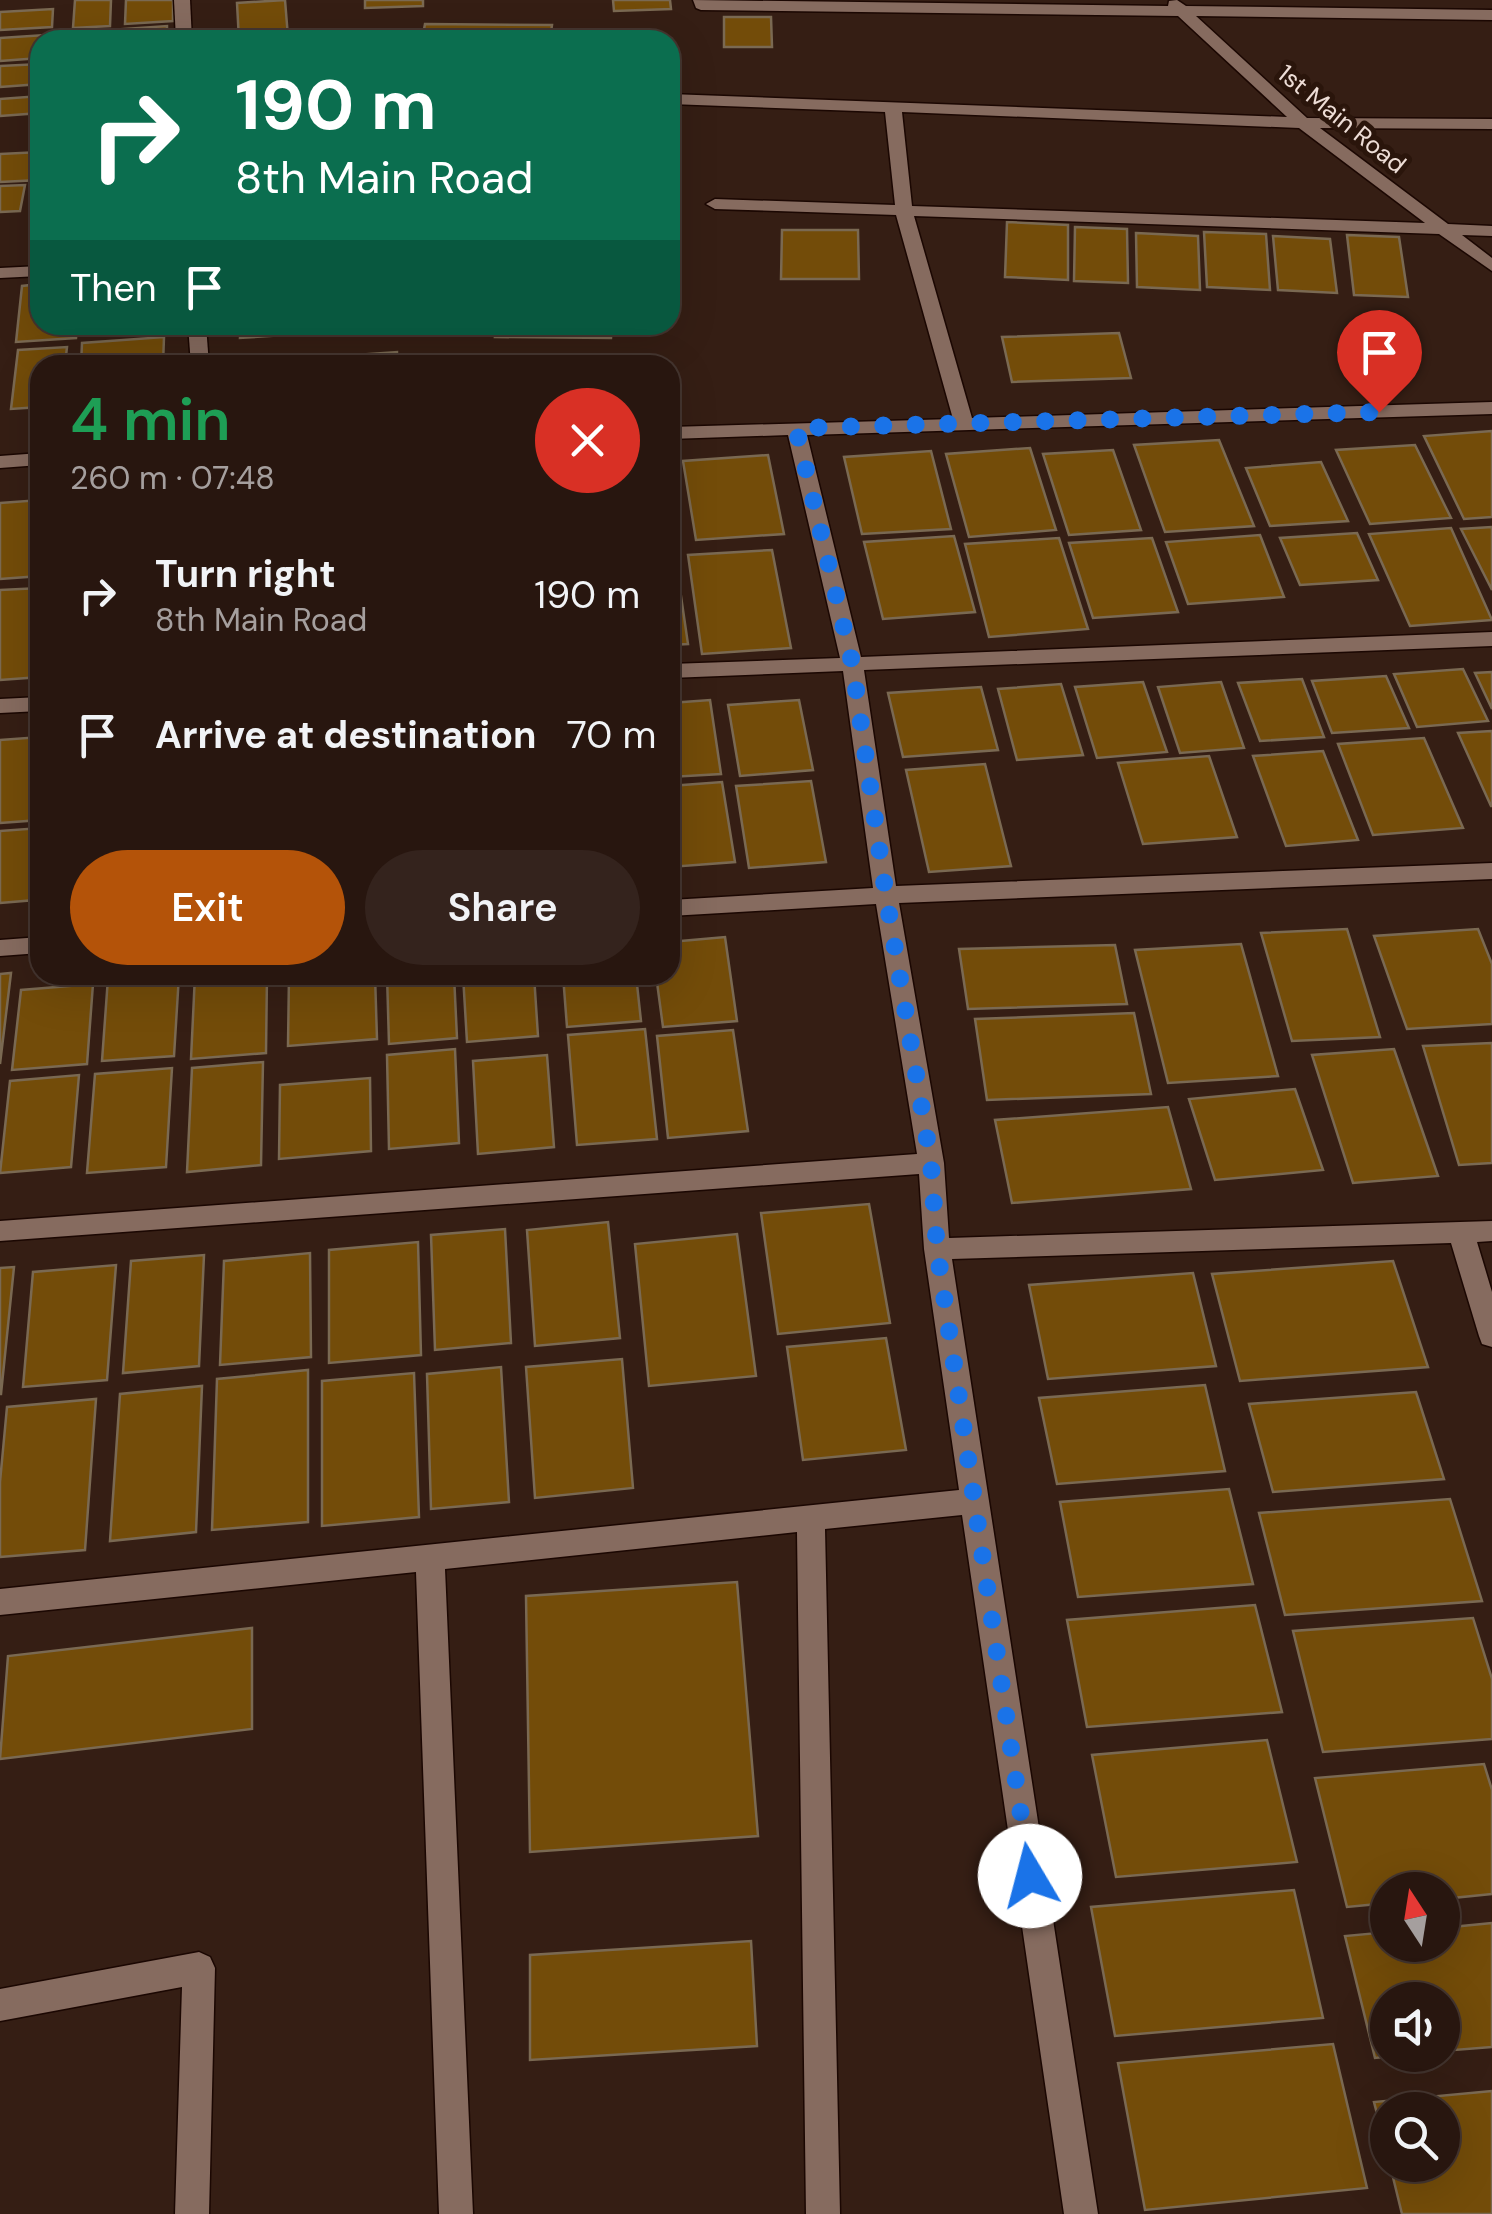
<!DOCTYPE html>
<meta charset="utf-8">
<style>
:root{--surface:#28160f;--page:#34231d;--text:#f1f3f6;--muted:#a59f9e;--line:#44352f;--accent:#b45309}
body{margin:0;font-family:"DM Sans",sans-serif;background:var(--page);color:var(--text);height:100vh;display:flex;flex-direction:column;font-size:38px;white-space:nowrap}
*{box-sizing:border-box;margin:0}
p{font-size:32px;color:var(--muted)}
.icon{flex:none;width:55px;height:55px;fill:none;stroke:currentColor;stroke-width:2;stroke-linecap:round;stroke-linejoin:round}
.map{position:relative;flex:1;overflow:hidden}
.details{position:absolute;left:30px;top:355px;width:650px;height:630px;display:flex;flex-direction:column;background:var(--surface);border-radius:30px;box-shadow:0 10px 40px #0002,0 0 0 2px var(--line)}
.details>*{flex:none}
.guide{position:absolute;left:30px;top:30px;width:650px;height:305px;border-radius:30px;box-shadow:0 10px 40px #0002,0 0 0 2px var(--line);background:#0b6e4f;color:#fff;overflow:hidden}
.needle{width:65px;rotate:348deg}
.tools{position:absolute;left:1370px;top:1872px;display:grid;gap:20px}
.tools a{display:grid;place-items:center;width:90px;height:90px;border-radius:50%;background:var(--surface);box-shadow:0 10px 40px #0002,0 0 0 2px var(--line);font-size:50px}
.pin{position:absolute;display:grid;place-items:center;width:85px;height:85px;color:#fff;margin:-102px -42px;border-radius:50% 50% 50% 0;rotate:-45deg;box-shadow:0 0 10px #0007}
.pin .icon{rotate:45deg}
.me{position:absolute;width:110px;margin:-55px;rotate:352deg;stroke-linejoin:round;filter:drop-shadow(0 0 8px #0008)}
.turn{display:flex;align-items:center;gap:35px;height:210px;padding:0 40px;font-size:45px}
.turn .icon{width:130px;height:130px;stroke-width:2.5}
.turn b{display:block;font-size:70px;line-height:85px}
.then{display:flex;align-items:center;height:95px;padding:0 40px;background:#0003;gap:20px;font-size:38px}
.round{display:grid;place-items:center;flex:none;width:105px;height:105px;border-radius:52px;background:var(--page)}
.overview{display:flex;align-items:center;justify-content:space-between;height:170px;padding:0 40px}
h1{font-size:60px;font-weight:600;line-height:75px;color:#1e9e55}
.primary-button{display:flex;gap:20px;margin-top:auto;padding:20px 40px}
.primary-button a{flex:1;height:115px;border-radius:60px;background:var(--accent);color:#fff;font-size:40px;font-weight:600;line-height:115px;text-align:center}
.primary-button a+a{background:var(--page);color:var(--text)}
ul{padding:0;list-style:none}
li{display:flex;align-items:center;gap:30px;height:140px;padding:0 40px}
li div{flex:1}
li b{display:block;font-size:38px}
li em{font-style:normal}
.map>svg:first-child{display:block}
.building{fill:#734c09;stroke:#7a6952;stroke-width:2.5}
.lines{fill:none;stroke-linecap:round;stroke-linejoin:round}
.minor-casing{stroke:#1b0702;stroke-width:3}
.minor{fill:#866b5f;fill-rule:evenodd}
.route{stroke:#1a73e8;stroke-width:18;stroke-dasharray:0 32.4}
.labels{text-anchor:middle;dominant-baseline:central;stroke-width:10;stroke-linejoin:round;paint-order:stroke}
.far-street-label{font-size:25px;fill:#edddd6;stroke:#2a150b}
</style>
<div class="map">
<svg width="1492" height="2214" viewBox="0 0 1492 2214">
<rect width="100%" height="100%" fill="#351e14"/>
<g class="building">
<polygon points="75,0 111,0 110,26 73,28"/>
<polygon points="126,0 173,0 173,21 125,24"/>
<polygon points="285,0 288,37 239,40 237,3"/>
<polygon points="365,0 423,0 423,6 365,8"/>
<polygon points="613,0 670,0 671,9 614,11"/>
<polygon points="53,9 52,27 0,30 0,12"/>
<polygon points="724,17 771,17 772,47 724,47"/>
<polygon points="425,24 552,25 550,40 422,40"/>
<polygon points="167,26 167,40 81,40 81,32"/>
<polygon points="60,34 60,40 40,40 40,58 0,61 0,38"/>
<polygon points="40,64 40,84 0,87 0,66"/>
<polygon points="40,96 40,113 0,116 0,99"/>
<polygon points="40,152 40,180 0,182 0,154"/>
<polygon points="25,185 20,211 0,212 0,186"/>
<polygon points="1007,222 1068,225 1068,280 1005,277"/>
<polygon points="1075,227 1127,229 1128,283 1074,281"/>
<polygon points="782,230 858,230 859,279 781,279"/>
<polygon points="1204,232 1266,234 1270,290 1207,287"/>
<polygon points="1136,233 1198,236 1200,290 1137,287"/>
<polygon points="1347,235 1399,237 1408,297 1354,295"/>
<polygon points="1273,236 1330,239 1337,293 1278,290"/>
<polygon points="40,284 40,325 77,325 76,338 16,342 22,286"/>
<polygon points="87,325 154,325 154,330 86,334"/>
<polygon points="241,325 375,325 376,329 240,338"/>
<polygon points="497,325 612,325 611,338 495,337"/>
<polygon points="1119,333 1131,378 1012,382 1002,337"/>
<polygon points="164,337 163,365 81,365 82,343"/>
<polygon points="67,347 65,365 40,365 40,407 11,409 18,350"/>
<polygon points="397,352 397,365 224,365 224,364"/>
<polygon points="1492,431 1492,517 1464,519 1424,436"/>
<polygon points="1219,440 1254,526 1165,532 1134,445"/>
<polygon points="1415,445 1451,518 1370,524 1336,450"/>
<polygon points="1030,448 1056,530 969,537 946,454"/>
<polygon points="1113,450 1141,530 1069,535 1043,454"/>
<polygon points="931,451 951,529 862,534 844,457"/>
<polygon points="768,455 784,534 696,540 683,461"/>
<polygon points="1321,462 1348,521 1270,526 1246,468"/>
<polygon points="40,500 40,576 0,579 0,503"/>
<polygon points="1492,527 1492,590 1461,529"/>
<polygon points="1451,528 1492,620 1410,626 1369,534"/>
<polygon points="1357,533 1378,580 1300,585 1280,538"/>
<polygon points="1260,535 1284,597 1188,604 1166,542"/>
<polygon points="954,536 975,612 883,619 864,542"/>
<polygon points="1059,538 1088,629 989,637 965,544"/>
<polygon points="1152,538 1178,612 1093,618 1069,543"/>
<polygon points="772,550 791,648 702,654 688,555"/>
<polygon points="670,555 675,555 688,644 670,645"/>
<polygon points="40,588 40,677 0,680 0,590"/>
<polygon points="1463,669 1488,721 1417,727 1394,674"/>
<polygon points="1492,672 1492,709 1475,673"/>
<polygon points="1386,676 1409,728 1332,733 1312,681"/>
<polygon points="1302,679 1324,737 1260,741 1238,683"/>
<polygon points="1143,682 1167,752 1097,758 1075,687"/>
<polygon points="1221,682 1244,748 1180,753 1158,687"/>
<polygon points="1061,684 1083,755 1017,760 998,689"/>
<polygon points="981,687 998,750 903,757 888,693"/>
<polygon points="710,700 721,774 670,777 670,703"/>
<polygon points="799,700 813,770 740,776 728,705"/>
<polygon points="1492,731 1492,806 1491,806 1458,733"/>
<polygon points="40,737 40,820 0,823 0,740"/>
<polygon points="1424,738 1463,828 1373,835 1338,744"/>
<polygon points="1323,751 1358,840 1286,846 1253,756"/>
<polygon points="1209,756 1237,837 1143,844 1118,763"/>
<polygon points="985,764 1011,866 929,872 906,770"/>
<polygon points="811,781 826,862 749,868 736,786"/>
<polygon points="722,782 735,862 670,867 670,786"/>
<polygon points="40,828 35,900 0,903 0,831"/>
<polygon points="1347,929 1380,1037 1292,1041 1261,933"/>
<polygon points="1478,929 1492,964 1492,1024 1407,1029 1374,936"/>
<polygon points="725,937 737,1021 663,1027 656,975 670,975 670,942"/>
<polygon points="1241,944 1278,1076 1168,1083 1135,950"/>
<polygon points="1115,945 1127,1004 968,1009 959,949"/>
<polygon points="11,973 0,1064 0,974"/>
<polygon points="179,975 174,1056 102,1061 108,978"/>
<polygon points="195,975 267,975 266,1053 191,1059"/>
<polygon points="289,975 375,975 377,1039 288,1046"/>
<polygon points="387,975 454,975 457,1038 389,1044"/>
<polygon points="463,975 534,975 538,1036 467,1042"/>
<polygon points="563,975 636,975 641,1021 567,1027"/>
<polygon points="93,984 87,1064 12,1070 21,990"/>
<polygon points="1134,1013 1151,1094 987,1100 975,1019"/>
<polygon points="645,1029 657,1139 577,1145 568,1035"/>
<polygon points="733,1030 748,1131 668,1138 657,1036"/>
<polygon points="1492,1043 1492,1163 1459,1165 1423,1046"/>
<polygon points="455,1049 459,1143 389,1149 387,1055"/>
<polygon points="1394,1049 1438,1176 1353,1183 1312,1055"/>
<polygon points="547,1055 554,1147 478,1154 473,1061"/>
<polygon points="263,1062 261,1165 187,1172 192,1068"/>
<polygon points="172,1068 166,1167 87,1173 95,1074"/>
<polygon points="79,1075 71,1167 0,1173 10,1081"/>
<polygon points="370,1078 371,1151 279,1159 280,1085"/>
<polygon points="1295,1089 1323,1170 1215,1180 1189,1099"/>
<polygon points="1168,1107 1191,1189 1012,1203 995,1120"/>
<polygon points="869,1204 890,1323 778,1334 761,1213"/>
<polygon points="608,1222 620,1338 535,1346 527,1230"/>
<polygon points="505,1229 511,1343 435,1350 431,1235"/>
<polygon points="737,1234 756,1376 649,1386 635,1244"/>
<polygon points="418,1242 421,1355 329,1363 329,1250"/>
<polygon points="310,1253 311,1357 220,1365 224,1261"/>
<polygon points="204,1255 199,1366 123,1373 131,1261"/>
<polygon points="1393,1261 1428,1367 1240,1381 1212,1274"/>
<polygon points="116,1265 107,1380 23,1387 33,1272"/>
<polygon points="14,1267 1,1394 0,1394 0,1268"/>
<polygon points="1193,1273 1216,1366 1048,1379 1029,1285"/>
<polygon points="886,1338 906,1450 803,1460 787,1347"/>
<polygon points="622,1359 633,1488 535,1498 526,1367"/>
<polygon points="501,1367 509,1502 431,1509 427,1374"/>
<polygon points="308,1370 308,1522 212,1530 217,1379"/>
<polygon points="414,1373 419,1517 322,1526 322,1381"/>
<polygon points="1205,1385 1225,1471 1057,1484 1039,1398"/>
<polygon points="202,1386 196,1532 110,1541 120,1394"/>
<polygon points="1416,1392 1444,1479 1273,1492 1249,1404"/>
<polygon points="96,1399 85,1550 0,1557 0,1482 7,1407"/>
<polygon points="1229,1489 1253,1584 1078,1597 1060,1502"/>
<polygon points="1450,1499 1482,1601 1285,1615 1259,1513"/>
<polygon points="737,1582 758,1836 530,1852 526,1596"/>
<polygon points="1255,1605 1282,1712 1087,1727 1067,1620"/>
<polygon points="1473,1618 1492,1679 1492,1739 1323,1752 1293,1631"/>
<polygon points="252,1628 252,1729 0,1759 8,1656"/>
<polygon points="1267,1740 1297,1862 1116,1877 1092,1755"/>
<polygon points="1484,1764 1492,1790 1492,1894 1442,1899 1442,1890 1388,1890 1388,1903 1347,1907 1315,1778"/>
<polygon points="1294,1890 1323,2018 1115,2036 1091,1907"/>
<polygon points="1492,1923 1492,2047 1442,2051 1442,2000 1388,2000 1388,2055 1404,2055 1375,2058 1345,1936 1388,1932 1388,1945 1442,1945 1442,1928"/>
<polygon points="751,1941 757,2046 530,2060 530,1955"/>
<polygon points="1333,2044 1367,2188 1145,2210 1118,2063"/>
<polygon points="1492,2091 1492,2214 1402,2214 1390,2165 1442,2165 1442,2110 1388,2110 1388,2156 1374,2102"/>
</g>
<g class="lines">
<defs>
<g id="minor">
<polygon points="174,0 190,0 192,40 176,40"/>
<path d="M 693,0 L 1168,6 L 1169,1 L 1177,0 L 1186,6 L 1492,10 L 1492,20 L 1196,16 L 1307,118 L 1492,119 L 1492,129 L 1320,128 L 1448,224 L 1492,226 L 1492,236 L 1462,235 L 1492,258 L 1492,271 L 1439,234 L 914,216 L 972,418 L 1492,402 L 1492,414 L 807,435 L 861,657 L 1492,632 L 1492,646 L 864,670 L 896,886 L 1492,863 L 1492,879 L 899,903 L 944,1163 L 949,1238 L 1492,1221 L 1492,1241 L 1477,1242 L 1492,1292 L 1492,1347 L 1482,1344 L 1479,1336 L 1451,1243 L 952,1259 L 1098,2214 L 1064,2214 L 962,1515 L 825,1529 L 840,2214 L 806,2214 L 797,1532 L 445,1569 L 473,2214 L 439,2214 L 416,1572 L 0,1615 L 0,1589 L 959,1490 L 924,1249 L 919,1174 L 0,1241 L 0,1221 L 917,1154 L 876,904 L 670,916 L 670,900 L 873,888 L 843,671 L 670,678 L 670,664 L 840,658 L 788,435 L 670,439 L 670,427 L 953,419 L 896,215 L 715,209 L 706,204 L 715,199 L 895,205 L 885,112 L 670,104 L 670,94 L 1287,117 L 1178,16 L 701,10 L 696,8 ZM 902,112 L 1299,128 L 1425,223 L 912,206 Z"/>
<polygon points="40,266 40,276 0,278 0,268"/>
<polygon points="188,325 206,325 209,365 191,365"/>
<polygon points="40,453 40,465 0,468 0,456"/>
<polygon points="40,697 40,711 0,713 0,699"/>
<polygon points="40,937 40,953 0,956 0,940"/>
<polygon points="199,1952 210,1957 215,1968 209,2214 175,2214 182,1987 0,2021 0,1989"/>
</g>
</defs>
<use href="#minor" class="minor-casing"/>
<use href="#minor" class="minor"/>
</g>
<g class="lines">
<polyline class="route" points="1030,1876 937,1249 931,1163 886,895 852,662 796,428 1379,412"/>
</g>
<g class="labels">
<g class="far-street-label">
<text transform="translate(1342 119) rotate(39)">1st Main Road</text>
</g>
</g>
</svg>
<div class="tools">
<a><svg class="needle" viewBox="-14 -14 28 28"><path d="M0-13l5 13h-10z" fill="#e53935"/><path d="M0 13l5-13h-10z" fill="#a59f9e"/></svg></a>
<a><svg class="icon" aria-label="sound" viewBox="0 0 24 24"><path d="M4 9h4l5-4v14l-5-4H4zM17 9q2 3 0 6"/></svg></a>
<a><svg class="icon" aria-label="search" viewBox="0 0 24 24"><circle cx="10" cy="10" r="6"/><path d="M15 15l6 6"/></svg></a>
</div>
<div class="pin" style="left:1379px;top:412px;background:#d93025"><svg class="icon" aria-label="arrive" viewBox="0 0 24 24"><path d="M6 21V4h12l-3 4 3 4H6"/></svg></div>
<svg class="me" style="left:1030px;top:1876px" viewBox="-20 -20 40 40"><circle r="19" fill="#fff"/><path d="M0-13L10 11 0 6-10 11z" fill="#1a73e8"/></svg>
<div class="guide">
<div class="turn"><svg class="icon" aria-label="right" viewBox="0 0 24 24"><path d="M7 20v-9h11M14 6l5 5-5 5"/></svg><div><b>190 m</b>8th Main Road</div></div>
<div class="then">Then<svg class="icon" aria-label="arrive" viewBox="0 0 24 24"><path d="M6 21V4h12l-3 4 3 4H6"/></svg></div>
</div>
<section class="details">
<div class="overview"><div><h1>4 min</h1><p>260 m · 07:48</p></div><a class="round" style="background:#d93025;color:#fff"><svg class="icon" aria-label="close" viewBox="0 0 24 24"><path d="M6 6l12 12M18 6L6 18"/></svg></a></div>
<ul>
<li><svg class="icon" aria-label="right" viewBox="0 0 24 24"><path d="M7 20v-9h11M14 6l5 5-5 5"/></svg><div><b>Turn right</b><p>8th Main Road</p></div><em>190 m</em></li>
<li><svg class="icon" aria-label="arrive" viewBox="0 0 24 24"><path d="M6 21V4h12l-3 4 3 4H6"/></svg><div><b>Arrive at destination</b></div><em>70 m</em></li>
</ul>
<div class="primary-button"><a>Exit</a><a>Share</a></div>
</section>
</div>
